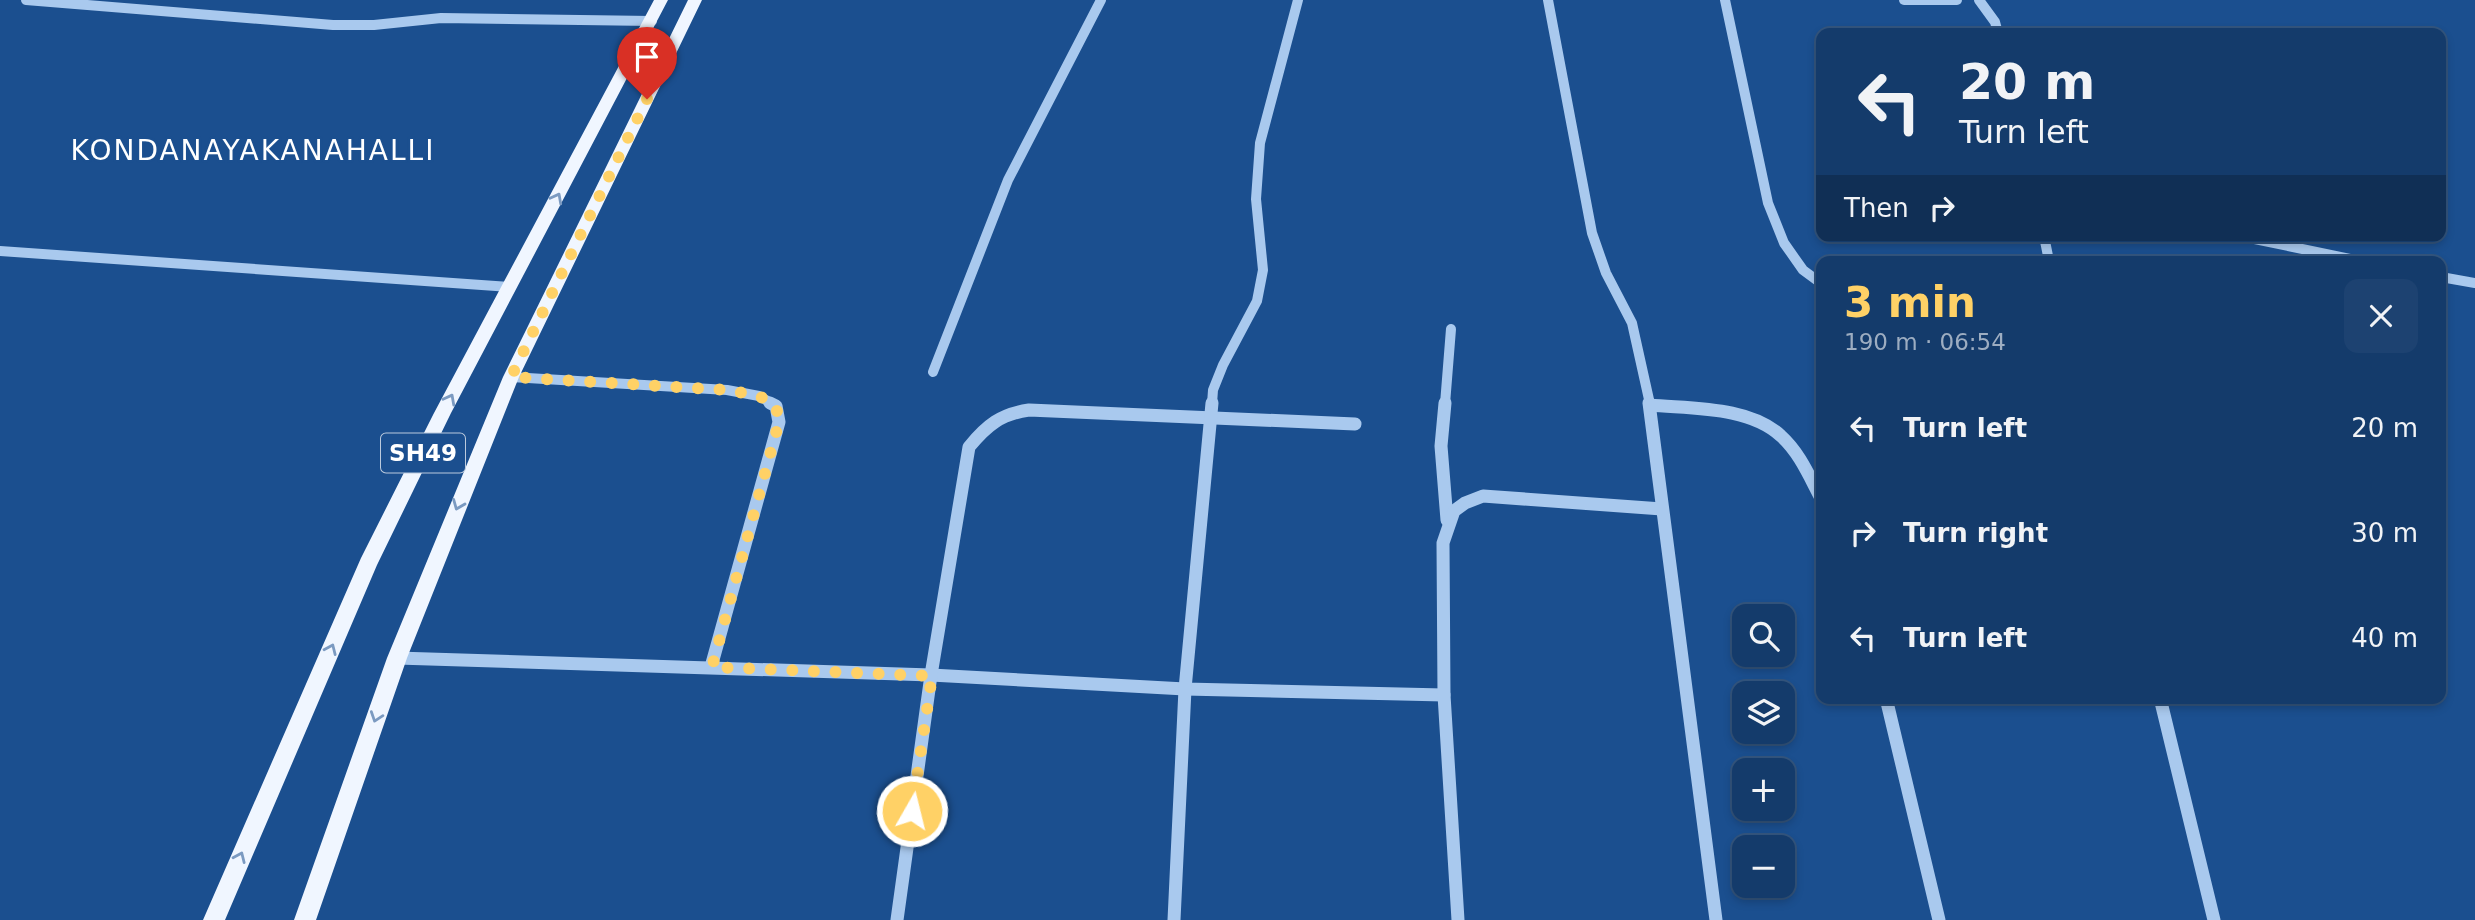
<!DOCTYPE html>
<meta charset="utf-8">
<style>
:root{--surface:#143b6b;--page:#1d4271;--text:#f1f3f6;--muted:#9dadc1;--line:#33557e;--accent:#ffd166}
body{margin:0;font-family:"DejaVu Sans",sans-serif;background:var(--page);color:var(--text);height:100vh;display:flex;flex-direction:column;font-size:26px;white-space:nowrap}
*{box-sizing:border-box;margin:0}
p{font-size:23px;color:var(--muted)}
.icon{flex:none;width:38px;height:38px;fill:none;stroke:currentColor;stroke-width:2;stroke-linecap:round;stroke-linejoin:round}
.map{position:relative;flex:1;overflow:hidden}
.panel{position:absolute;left:1816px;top:256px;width:630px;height:448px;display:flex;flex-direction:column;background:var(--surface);border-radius:14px;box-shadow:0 4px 10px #0003,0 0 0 2px var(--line)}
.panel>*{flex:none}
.hud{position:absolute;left:1816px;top:28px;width:630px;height:214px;border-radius:14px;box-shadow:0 4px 10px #0003,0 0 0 2px var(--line);background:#143b6b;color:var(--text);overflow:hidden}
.buttons{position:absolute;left:1732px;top:604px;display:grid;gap:14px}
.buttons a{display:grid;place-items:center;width:63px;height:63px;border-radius:14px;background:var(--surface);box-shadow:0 4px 10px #0003,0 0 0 2px var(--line);font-size:35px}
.pin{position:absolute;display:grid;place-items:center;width:60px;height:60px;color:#fff;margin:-72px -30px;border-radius:50% 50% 50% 0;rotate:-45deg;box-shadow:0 0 7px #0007}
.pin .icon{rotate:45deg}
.me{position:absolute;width:77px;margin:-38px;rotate:8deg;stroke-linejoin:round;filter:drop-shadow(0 0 5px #0008)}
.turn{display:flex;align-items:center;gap:24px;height:147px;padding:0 28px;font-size:32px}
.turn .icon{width:91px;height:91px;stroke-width:2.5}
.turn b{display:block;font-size:49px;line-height:60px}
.then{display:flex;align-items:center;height:66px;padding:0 28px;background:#0003;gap:14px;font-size:26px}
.round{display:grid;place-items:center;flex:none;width:74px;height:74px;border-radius:14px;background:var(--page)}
.summary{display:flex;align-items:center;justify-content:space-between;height:119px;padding:0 28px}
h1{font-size:42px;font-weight:600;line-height:52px;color:var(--accent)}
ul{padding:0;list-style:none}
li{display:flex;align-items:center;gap:21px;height:105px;padding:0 28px}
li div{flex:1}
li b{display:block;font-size:26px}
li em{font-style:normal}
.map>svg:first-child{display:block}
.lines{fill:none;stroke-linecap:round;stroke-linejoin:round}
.minor-far1{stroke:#a9c9ee;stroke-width:10}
.minor{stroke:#a9c9ee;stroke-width:13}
.major{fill:#f0f6ff;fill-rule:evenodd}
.oneway{stroke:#7b9ac1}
.route{stroke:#ffd166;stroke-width:12;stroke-dasharray:0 21.6}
.labels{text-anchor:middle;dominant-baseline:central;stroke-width:5;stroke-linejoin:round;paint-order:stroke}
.shield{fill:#1b4f8f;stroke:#bbcadd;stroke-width:2}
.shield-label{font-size:23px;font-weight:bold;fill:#fff}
.quarter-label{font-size:28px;letter-spacing:2px;fill:#fff;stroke:#1b4f8f}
</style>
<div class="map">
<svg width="2475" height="920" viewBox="0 0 2475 920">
<rect width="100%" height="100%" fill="#1b4f8f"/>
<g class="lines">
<g class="minor-far1">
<polyline points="26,0 333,25 374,25 441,18 652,21"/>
<polyline points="1548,0 1592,233 1606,273 1632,323 1650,404"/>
<polyline points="1725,0 1768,203 1784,243 1803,270 1822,284"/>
<polyline points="1904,0 1957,0"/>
<polyline points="1979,0 1995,22 1998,33"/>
<polyline points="2044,236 2049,261"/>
<polyline points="2240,236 2360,261"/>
<polyline points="0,251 510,287"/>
<polyline points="2441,277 2475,283"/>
<polyline points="933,372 1008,180 1101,0"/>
<polyline points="511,377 727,390 759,396 773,404"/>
<polyline points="1212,404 1213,390 1223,365 1257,301 1263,270 1256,199 1260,143 1298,0"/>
<polyline points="1445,404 1451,329"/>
</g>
<g class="minor">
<polyline points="1445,403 1441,446 1447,520"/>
<polyline points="1649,403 1716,920"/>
<path d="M 1650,405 C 1691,409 1749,406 1781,436 C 1800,453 1810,478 1822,500"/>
<polyline points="397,658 931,675 1185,689 1444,695"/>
<polyline points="711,667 779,422 776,406 770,403"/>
<polyline points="1886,698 1939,920"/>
<polyline points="2160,698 2214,920"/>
<path d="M 897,920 L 931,675 L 969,447 C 987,425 1001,414 1029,410 L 1355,424"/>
<polyline points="1174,920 1185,689 1212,403"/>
<polyline points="1458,920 1444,695 1443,543 1454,511 1465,503 1483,496 1662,509"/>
</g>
<g class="major">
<polygon points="654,0 668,0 451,413 377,565 225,920 203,920 361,558 434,413"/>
<polygon points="688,0 702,0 519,377 407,658 316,920 294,920 387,658 503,377"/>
</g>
</g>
<defs><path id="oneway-chevron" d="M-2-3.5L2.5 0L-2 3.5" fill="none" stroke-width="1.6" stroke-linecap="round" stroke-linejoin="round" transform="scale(1.75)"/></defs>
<g class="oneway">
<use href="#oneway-chevron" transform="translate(557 198) rotate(-62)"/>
<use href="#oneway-chevron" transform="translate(450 399) rotate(-62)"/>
<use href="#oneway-chevron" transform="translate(458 505) rotate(112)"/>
<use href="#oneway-chevron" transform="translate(331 649) rotate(-66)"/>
<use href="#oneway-chevron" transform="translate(376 717) rotate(109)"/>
<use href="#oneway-chevron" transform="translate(240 857) rotate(-66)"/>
</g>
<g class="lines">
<polyline class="route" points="647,99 511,377 727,390 759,396 776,406 779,422 712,667 932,676 912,811"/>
</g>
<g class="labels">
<rect class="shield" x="381" y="433.5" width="84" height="39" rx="5"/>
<g class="shield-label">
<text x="423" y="453">SH49</text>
</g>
<g class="quarter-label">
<text x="253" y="150">KONDANAYAKANAHALLI</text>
</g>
</g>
</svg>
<div class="buttons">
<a><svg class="icon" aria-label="search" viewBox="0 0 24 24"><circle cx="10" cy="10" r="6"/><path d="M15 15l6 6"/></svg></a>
<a><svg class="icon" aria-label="layers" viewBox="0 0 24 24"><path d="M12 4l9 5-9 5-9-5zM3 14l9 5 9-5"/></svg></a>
<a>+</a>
<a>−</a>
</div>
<div class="pin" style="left:647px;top:99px;background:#d93025"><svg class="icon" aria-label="arrive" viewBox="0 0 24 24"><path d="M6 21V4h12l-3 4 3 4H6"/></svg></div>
<svg class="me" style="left:912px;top:811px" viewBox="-20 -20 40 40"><circle r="17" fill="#ffd166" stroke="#fff" stroke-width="3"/><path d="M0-11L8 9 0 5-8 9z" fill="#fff"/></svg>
<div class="hud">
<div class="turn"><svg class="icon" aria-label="left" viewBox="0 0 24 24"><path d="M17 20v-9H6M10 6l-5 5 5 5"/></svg><div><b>20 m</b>Turn left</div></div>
<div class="then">Then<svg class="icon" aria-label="right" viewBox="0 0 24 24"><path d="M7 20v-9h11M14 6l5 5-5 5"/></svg></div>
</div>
<section class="panel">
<div class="summary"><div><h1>3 min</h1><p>190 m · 06:54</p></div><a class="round"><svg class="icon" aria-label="close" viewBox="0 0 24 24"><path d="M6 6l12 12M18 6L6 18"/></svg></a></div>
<ul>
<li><svg class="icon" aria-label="left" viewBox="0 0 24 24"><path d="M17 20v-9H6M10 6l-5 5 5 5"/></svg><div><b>Turn left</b></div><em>20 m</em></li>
<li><svg class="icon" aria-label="right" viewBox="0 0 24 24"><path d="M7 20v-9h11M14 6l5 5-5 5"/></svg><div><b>Turn right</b></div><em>30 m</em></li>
<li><svg class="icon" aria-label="left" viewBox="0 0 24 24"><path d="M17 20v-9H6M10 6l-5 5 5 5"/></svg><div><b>Turn left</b></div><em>40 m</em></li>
</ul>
</section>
</div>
